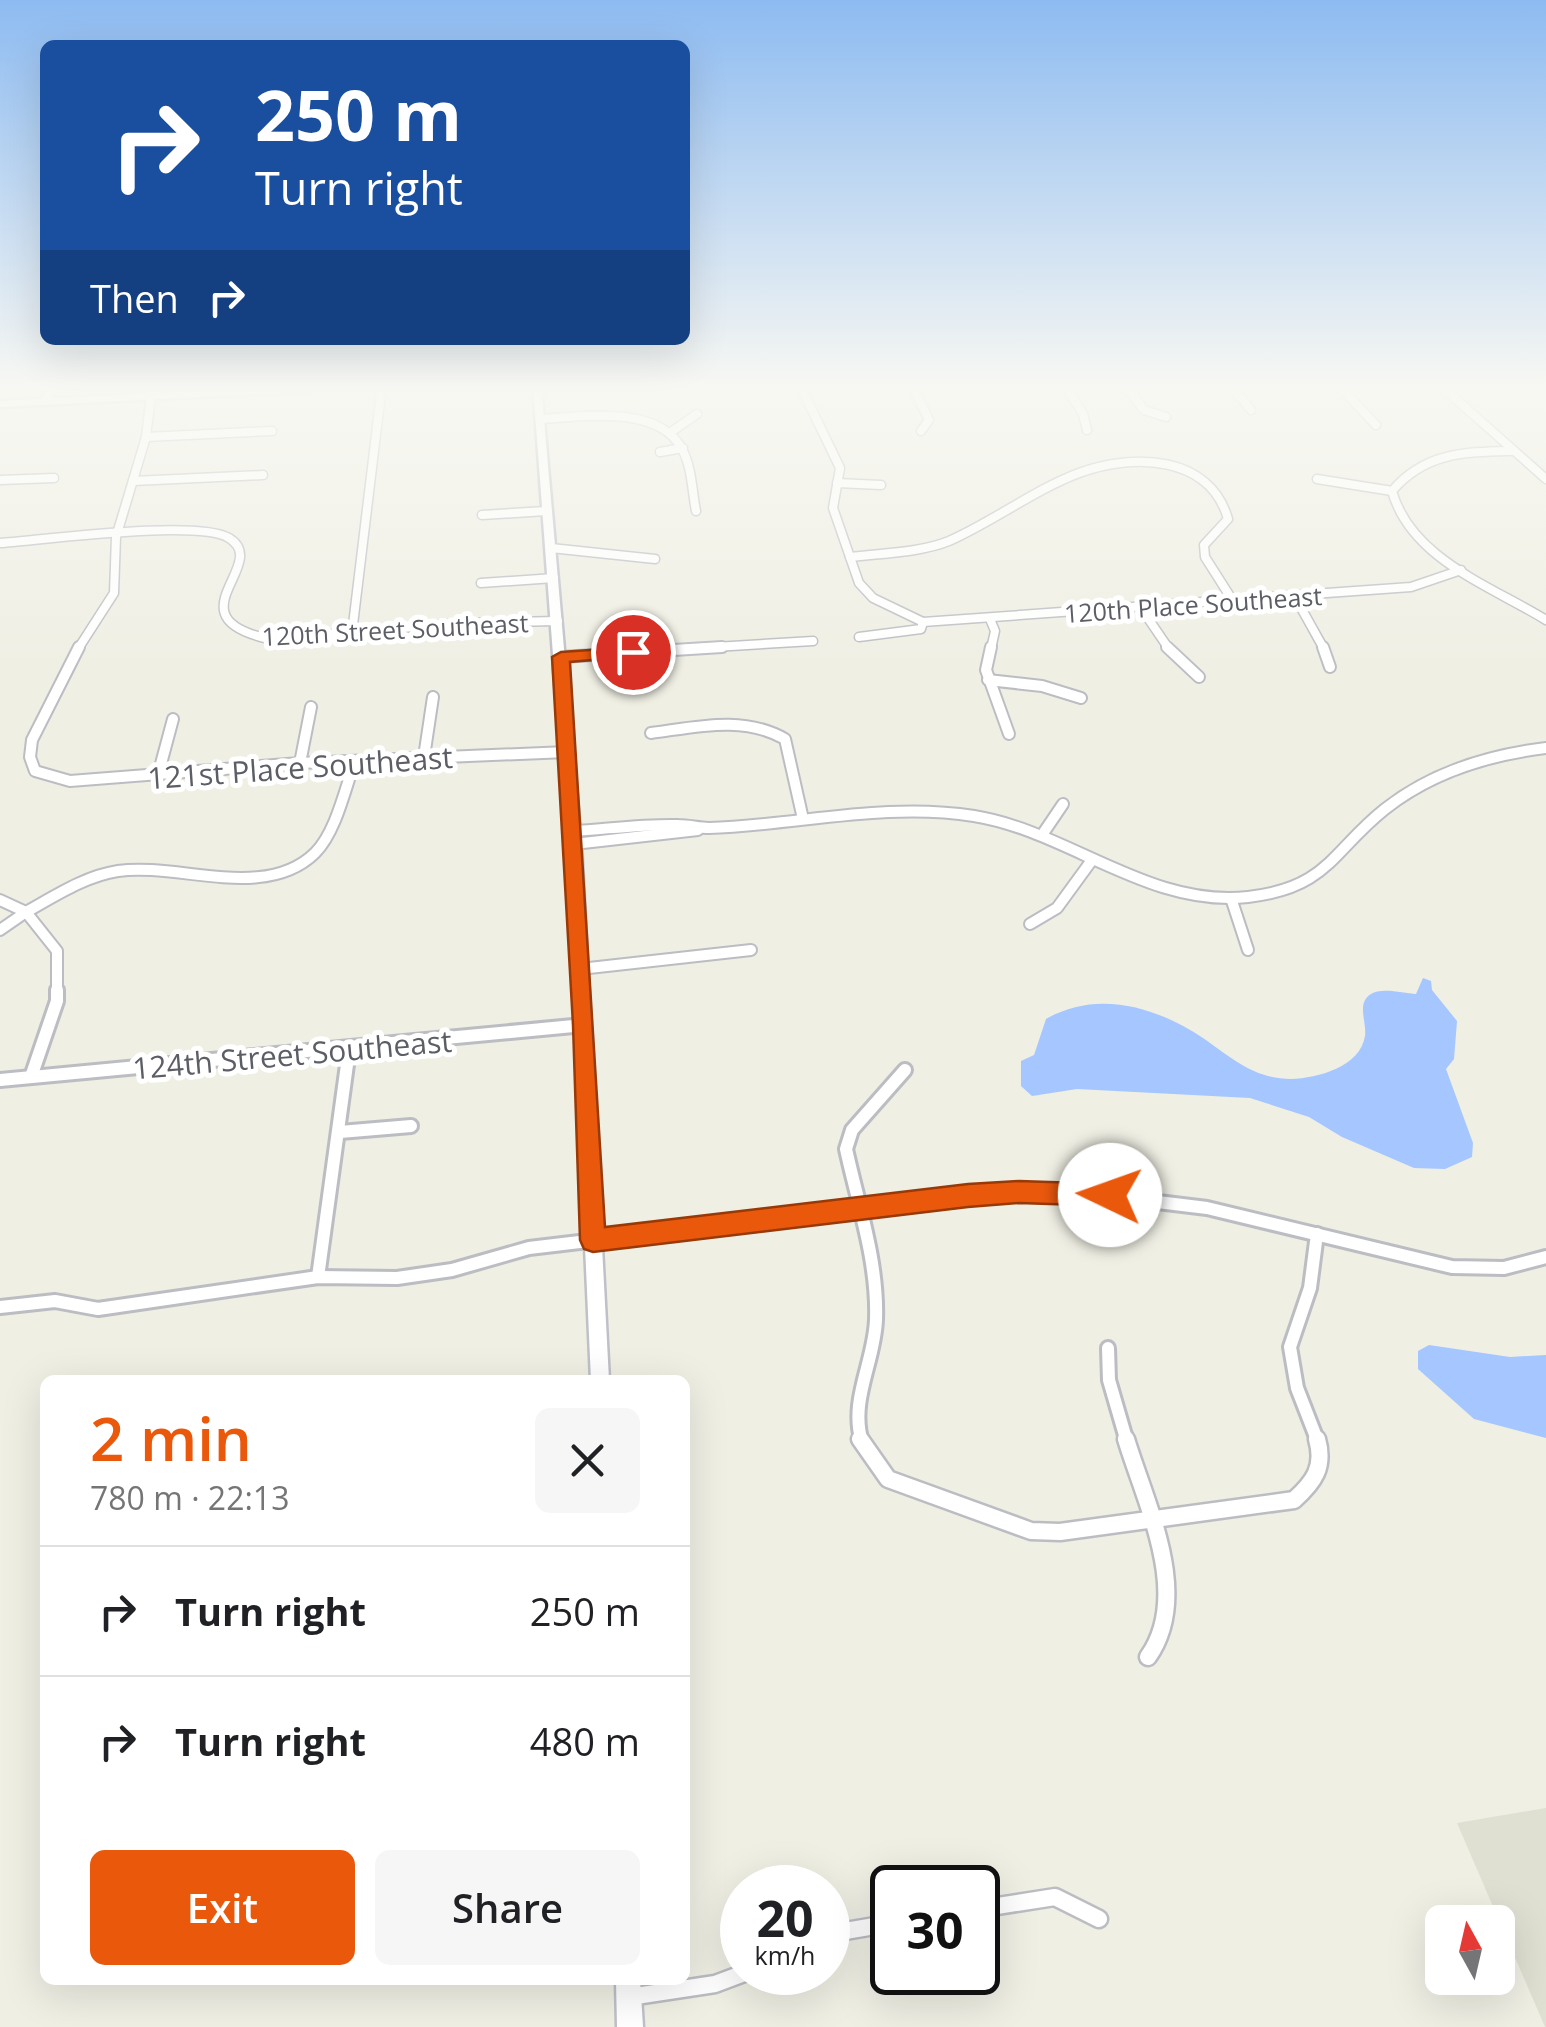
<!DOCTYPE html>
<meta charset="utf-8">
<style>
:root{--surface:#fff;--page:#f6f6f6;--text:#202124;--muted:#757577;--line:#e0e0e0;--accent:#ea580c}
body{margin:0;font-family:"Open Sans",sans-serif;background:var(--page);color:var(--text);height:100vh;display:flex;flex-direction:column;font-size:38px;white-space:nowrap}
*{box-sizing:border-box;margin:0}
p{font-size:32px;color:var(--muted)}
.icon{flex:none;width:55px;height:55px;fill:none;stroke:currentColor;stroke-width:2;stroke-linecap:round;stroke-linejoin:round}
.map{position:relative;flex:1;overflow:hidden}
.side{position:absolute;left:40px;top:1375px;width:650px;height:610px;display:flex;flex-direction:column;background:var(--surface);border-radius:15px;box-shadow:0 10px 40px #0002}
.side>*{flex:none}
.banner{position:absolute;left:40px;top:40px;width:650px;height:305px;border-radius:15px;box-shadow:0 10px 40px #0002;background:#1a4fa0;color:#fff;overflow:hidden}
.needle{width:65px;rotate:352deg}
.fabs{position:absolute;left:1425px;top:1905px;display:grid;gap:20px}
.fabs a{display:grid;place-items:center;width:90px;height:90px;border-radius:15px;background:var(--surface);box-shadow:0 10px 40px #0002;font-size:50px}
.speed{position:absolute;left:720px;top:1865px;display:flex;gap:20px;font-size:50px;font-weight:700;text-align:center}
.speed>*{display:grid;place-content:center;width:130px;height:130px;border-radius:50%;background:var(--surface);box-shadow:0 10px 40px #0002;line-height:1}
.speed small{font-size:25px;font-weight:400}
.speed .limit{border:5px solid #111;border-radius:15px;background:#fff;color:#111}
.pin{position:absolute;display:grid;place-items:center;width:85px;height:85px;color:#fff;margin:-42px;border:5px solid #fff;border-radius:50%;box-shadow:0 2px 10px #0007}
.me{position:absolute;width:110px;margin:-55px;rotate:273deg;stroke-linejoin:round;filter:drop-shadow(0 0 8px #0008)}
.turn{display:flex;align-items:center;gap:35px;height:210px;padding:0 50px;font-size:45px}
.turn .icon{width:130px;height:130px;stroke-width:2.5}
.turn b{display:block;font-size:70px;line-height:85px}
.then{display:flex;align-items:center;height:95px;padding:0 50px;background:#0003;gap:20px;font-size:38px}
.round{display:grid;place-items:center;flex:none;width:105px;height:105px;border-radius:15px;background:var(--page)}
.headline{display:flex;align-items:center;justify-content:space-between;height:170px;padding:0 50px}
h1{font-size:60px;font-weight:600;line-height:75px;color:var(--accent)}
.button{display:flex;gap:20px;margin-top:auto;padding:20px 50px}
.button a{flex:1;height:115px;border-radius:15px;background:var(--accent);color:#fff;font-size:40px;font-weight:600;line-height:115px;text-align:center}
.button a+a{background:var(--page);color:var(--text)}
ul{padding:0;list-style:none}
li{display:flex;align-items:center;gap:30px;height:130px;padding:0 50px;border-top:2px solid var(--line)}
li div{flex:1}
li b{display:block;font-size:38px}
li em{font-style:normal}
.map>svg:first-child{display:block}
.education{fill:#dfdfd2}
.water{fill:#a5c6ff}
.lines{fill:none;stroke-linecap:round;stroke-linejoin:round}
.street-far3-casing{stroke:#bcbdc3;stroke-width:11}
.street-far2-casing{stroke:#bcbdc3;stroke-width:14}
.street-far1-casing{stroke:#bcbdc3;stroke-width:18}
.street-casing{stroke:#bcbdc3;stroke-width:21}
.secondary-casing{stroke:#bfc0c8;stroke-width:5}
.street-far3{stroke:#fff;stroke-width:8}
.street-far2{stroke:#fff;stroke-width:10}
.street-far1{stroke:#fff;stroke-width:12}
.street{stroke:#fff;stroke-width:16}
.secondary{fill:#fff;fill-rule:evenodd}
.route{fill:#ea580c;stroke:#983908;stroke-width:2.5}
.labels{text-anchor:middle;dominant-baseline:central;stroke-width:10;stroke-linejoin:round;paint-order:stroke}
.far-street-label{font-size:25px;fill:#5c5e65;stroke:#fff}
.street-label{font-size:30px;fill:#5c5e65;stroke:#fff}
</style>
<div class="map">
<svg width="1546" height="2027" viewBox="0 0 1546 2027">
<rect width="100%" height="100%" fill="#efefe4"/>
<polygon class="education" points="1546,1808 1546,2027 1545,2027 1457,1823"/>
<g class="water">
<path d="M 1423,978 L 1431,981 L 1432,990 L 1457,1021 L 1454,1059 L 1446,1069 L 1473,1143 L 1472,1157 L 1445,1169 L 1414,1168 L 1342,1137 L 1309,1117 L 1250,1098 L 1077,1089 L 1032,1096 L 1021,1086 L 1021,1061 L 1034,1055 L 1046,1019 C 1097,989 1157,1007 1203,1038 C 1232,1058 1254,1079 1291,1079 C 1318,1078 1360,1067 1365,1036 C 1367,1022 1356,1003 1371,994 C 1381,987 1404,993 1416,994 Z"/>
<polygon points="1429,1345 1510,1357 1546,1355 1546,1438 1474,1419 1418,1369 1418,1351"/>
</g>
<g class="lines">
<defs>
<g id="street-far3">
<polyline points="800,385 840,468 833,508 859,583 873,598 923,622 1411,587 1461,570"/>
<polyline points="912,385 929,420 921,431"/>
<polyline points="1065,385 1083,414 1087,430"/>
<polyline points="1125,385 1144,410 1166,417"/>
<polyline points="1230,385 1251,410"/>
<polyline points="1338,385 1376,425"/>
<polyline points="1440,385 1546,479"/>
<polyline points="45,401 54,385"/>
<path d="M 540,419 C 582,417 658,404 682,449 C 692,467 692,491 696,511"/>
<polyline points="671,432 697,414"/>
<polyline points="146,437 272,431"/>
<polyline points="660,452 683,448"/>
<polyline points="1317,479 1392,491"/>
<polyline points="0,480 54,478"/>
<polyline points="133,481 263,475"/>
<polyline points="837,483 881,485"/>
<path d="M 1392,491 C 1411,559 1491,586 1546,620"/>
<path d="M 1392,491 C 1425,452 1465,452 1513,451"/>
<polyline points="482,515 546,511"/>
<path d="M 0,543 C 42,540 198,519 229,538 C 272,564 169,617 269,639 L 462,623 L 558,621"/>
<polyline points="551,548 655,559"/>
<path d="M 850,557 C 882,553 919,553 949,541 C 994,521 1034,490 1079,473 C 1133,453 1210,455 1228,519 L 1204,545 L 1205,557 L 1233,601"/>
<polyline points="481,583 554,578"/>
<polyline points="1295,597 1324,649"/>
<polyline points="1141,608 1169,649"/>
<polyline points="990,619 995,631 991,649"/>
<polyline points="352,633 382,385"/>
<polyline points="859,637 921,629 923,622"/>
<polyline points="78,649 114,593 116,537 146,437 151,396 163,385"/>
<polyline points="682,649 813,641"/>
</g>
<g id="street-far2">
<polyline points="79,647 32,740 30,757 35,771 70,781 300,763 567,752"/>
<polyline points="991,647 986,670 1009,734"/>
<polyline points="1167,647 1199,677"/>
<polyline points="1323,647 1330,667"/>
<polyline points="561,657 722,647"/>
<polyline points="988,680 1042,686 1081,698"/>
<path d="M 651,733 C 697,727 743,715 785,739 L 803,819"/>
<polyline points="424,757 433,697"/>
<polyline points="300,763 311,707"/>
<polyline points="158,775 173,719"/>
<path d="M 573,831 C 608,829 644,824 679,825 C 689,825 699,828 709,828 C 798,825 885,802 974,816 C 1068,831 1149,908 1248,897 C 1328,888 1332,851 1385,809 C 1432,772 1488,755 1546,748"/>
<polyline points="1042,835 1063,804"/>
<polyline points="574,844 698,830"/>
<polyline points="1231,898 1248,950"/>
<path d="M 0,900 L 26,912 C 55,896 85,876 118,871 C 178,862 265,902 315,853 C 336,832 345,789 355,761"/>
<polyline points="1030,924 1057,908 1092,860"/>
<polyline points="0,930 26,912 57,951 57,993"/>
<polyline points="580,969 751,950"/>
</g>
<g id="street-far1">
<polyline points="31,1077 57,1001 57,990"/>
<polyline points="0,1080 584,1025"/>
<polyline points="340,1132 411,1126"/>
<polyline points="1317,1234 1310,1288 1290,1347 1297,1388 1318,1442"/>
<polyline points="318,1277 349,1050"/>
<polyline points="0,1307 55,1301 98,1309 318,1277 397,1278 452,1270 529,1248 968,1196 1076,1192 1207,1208 1452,1267 1504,1268 1546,1257"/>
<polyline points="1108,1348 1109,1380 1127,1442"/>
<path d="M 862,1442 C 849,1400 875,1361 876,1319 C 878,1262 858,1204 846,1149 L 852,1130 L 905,1070"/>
</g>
<g id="street">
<path d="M 860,1439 L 888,1479 L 1031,1531 L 1060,1532 L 1294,1500 C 1314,1482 1325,1467 1317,1439"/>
<path d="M 1126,1439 C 1146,1505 1192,1595 1148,1657"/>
<polyline points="978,1909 1055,1897 1099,1919"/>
<polyline points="828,1934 892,1923"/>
<polyline points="629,1997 715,1984 747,1972"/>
</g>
<g id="secondary">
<polygon points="318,385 376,385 372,388 0,407 0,401"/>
<polygon points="533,385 541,385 581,844 609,1380 591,1380 567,844"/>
<polygon points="616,1980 640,1980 643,2027 617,2027"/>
</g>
</defs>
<use href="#street-far3" class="street-far3-casing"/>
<use href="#street-far2" class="street-far2-casing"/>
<use href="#street-far1" class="street-far1-casing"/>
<use href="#street" class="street-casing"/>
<use href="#secondary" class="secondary-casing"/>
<use href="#street-far3" class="street-far3"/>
<use href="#street-far2" class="street-far2"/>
<use href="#street-far1" class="street-far1"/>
<use href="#street" class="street"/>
<use href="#secondary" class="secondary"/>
</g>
<linearGradient id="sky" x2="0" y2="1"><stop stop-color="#8dbbf1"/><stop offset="0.58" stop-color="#f8f8f3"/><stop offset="1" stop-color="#f8f8f3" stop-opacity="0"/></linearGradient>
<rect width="1546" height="669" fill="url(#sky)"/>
<polygon class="route" points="633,647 639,649 639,656 570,662 605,1227 968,1184 1019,1181 1110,1184 1119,1187 1122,1195 1119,1203 1110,1206 1019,1203 968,1207 593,1252 584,1249 580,1240 573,1025 552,657 561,652"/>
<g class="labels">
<g class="far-street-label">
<text transform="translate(1193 604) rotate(-4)">120th Place Southeast</text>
<text transform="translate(395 629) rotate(-3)">120th Street Southeast</text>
</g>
<g class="street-label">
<text transform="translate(300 767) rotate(-4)">121st Place Southeast</text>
<text transform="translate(292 1054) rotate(-5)">124th Street Southeast</text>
</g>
</g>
</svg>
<div class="fabs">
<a><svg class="needle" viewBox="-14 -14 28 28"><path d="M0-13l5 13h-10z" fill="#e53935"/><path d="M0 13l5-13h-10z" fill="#757577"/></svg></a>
</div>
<div class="speed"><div>20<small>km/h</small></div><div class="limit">30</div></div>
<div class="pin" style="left:633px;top:652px;background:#d93025"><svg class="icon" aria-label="arrive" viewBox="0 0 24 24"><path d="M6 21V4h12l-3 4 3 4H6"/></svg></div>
<svg class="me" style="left:1110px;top:1195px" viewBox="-20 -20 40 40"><circle r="19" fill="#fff"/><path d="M0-13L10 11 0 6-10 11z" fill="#ea580c"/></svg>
<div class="banner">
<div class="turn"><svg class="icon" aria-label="right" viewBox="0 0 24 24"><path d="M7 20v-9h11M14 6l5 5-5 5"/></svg><div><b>250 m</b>Turn right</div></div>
<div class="then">Then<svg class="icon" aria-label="right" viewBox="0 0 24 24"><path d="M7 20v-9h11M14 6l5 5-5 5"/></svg></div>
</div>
<section class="side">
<div class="headline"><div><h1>2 min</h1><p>780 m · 22:13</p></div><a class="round"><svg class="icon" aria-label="close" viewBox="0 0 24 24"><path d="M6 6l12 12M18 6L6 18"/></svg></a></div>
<ul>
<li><svg class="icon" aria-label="right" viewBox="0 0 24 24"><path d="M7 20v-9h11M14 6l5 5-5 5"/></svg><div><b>Turn right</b></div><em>250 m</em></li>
<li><svg class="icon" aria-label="right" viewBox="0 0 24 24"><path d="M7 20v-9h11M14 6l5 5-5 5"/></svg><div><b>Turn right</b></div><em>480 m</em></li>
</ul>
<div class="button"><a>Exit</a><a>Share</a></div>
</section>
</div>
